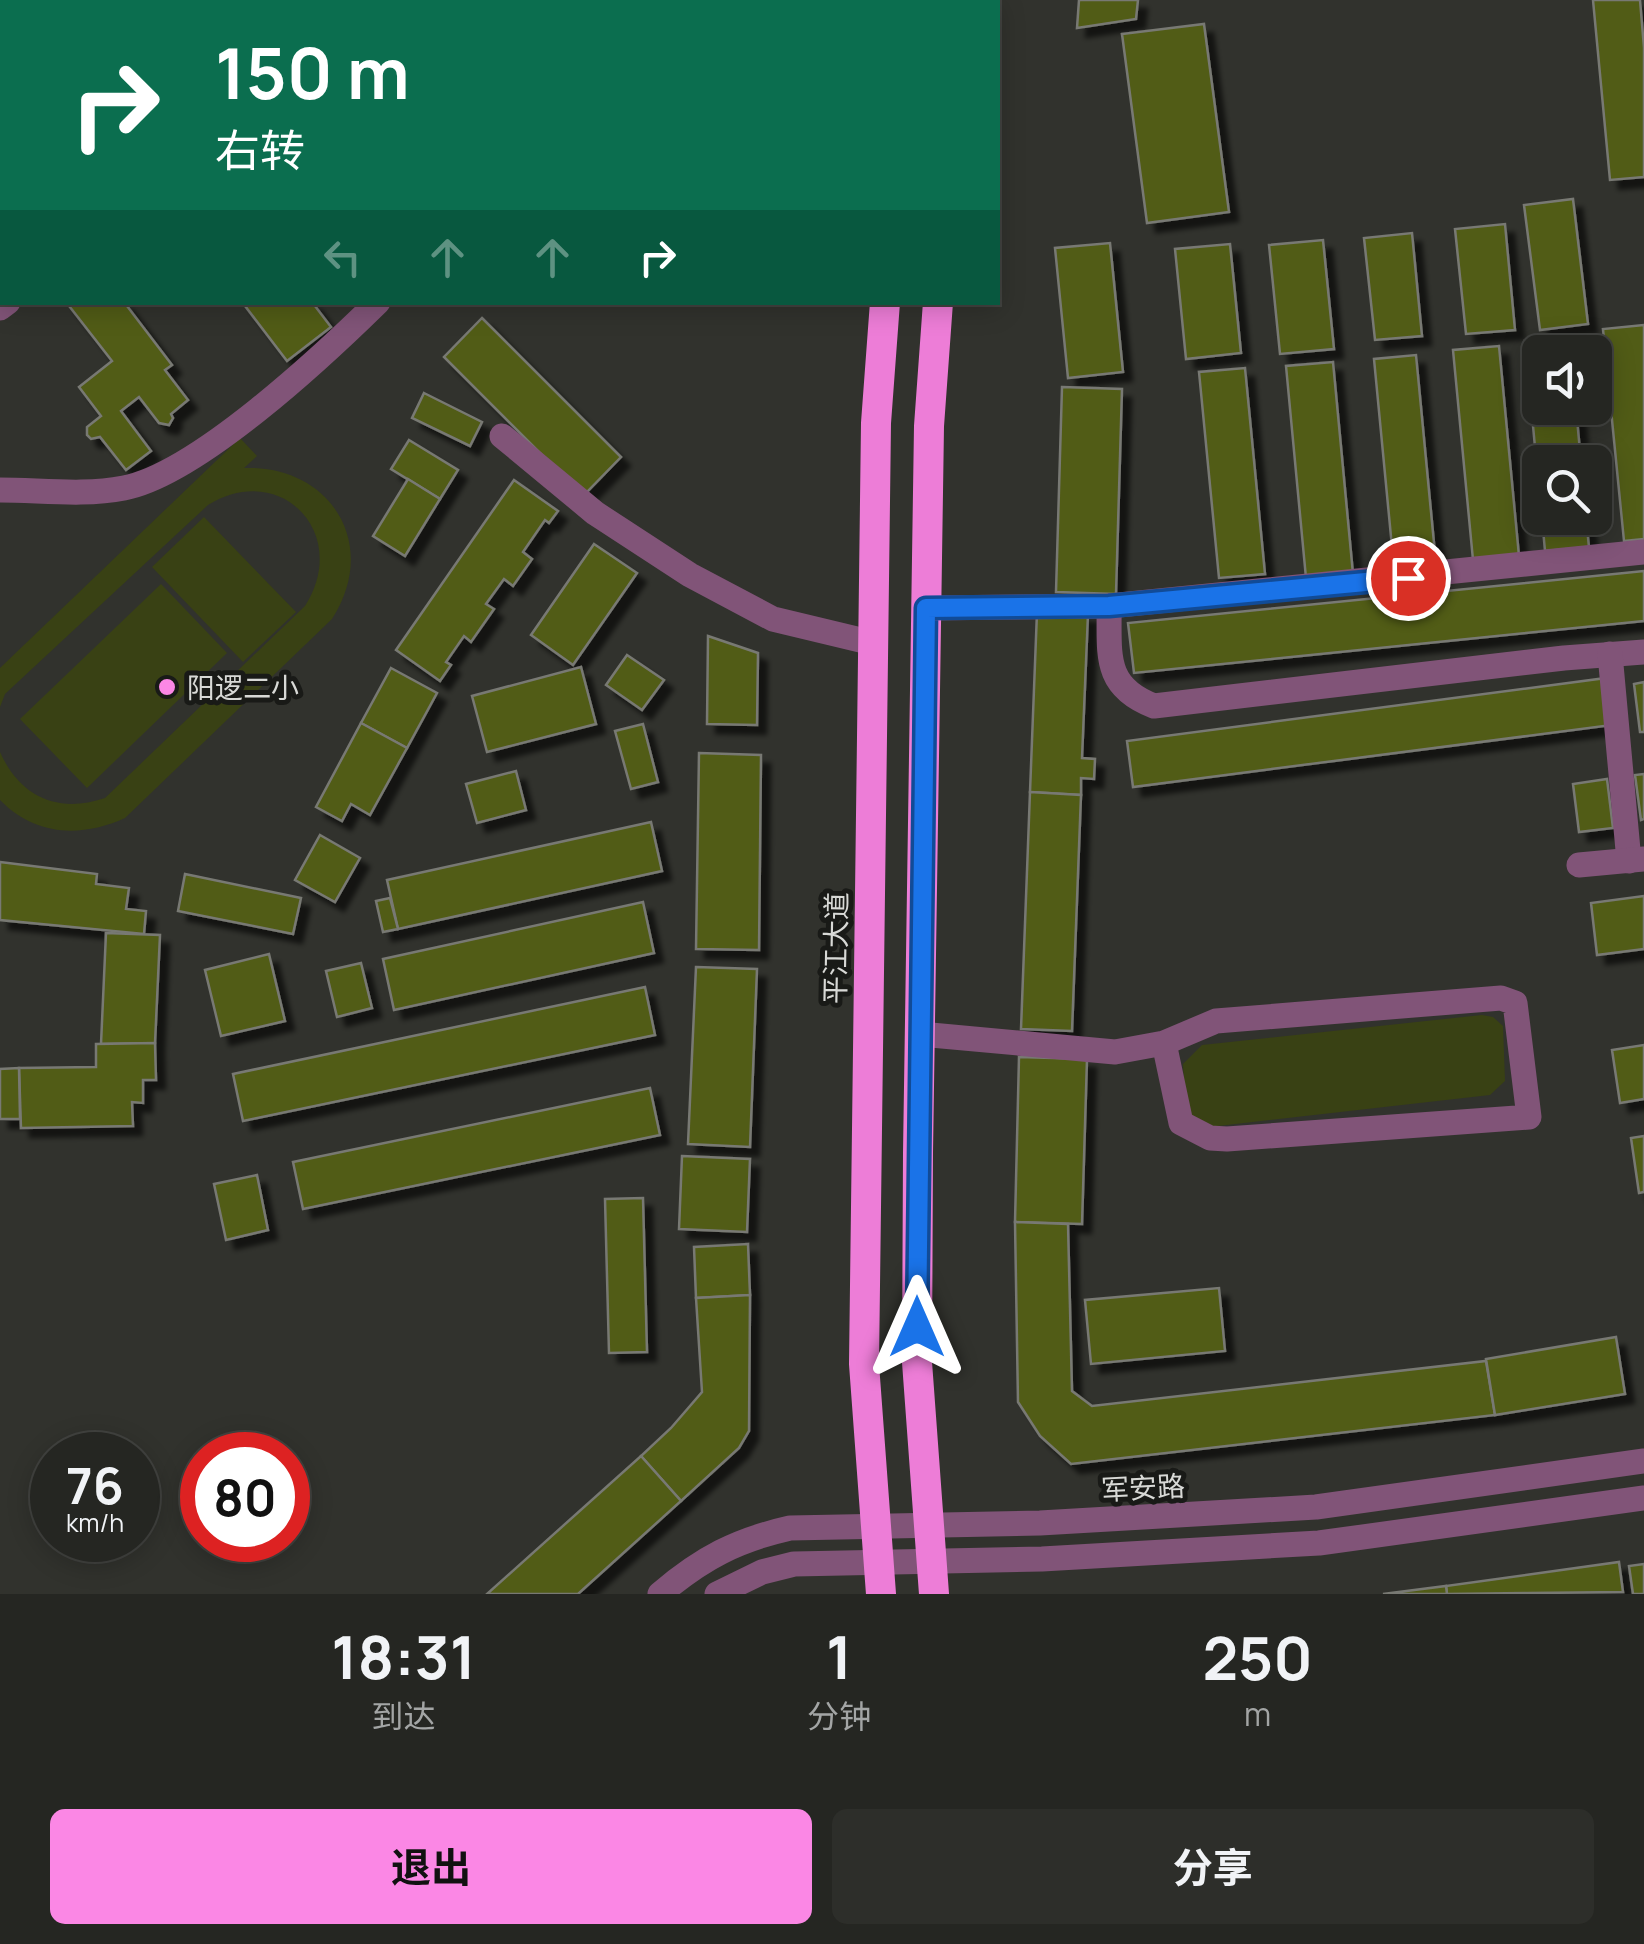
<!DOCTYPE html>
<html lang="zh">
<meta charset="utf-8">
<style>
:root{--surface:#252622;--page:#2d2e2a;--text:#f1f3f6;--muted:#a3a5a5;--line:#424340;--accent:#fb87e5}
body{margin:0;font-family:Manrope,"Noto Sans SC",sans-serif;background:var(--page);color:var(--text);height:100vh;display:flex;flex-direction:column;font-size:38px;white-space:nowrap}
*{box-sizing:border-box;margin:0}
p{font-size:32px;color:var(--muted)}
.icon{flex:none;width:55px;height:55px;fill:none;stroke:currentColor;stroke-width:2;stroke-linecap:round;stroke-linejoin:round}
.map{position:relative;height:1594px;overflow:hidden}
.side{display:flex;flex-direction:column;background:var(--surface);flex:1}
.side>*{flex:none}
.hud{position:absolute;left:0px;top:0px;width:1000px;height:305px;box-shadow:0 5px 25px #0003,0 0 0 2px var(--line);background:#0b6e4f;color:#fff;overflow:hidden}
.controls{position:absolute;left:1522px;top:335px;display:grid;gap:20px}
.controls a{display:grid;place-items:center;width:90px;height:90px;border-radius:15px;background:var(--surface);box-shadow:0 5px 25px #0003,0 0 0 2px var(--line);font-size:50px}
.speed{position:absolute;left:30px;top:1432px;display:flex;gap:20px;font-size:50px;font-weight:700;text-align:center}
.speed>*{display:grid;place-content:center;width:130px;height:130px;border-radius:50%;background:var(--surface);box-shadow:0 5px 25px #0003,0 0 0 2px var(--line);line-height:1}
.speed small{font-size:25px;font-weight:400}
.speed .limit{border:15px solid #d22;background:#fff;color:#111}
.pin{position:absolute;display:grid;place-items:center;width:85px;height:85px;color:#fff;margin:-42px;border:5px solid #fff;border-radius:50%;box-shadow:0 2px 10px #0007}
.me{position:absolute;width:110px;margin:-55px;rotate:0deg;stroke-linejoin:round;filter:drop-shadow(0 0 8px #0008)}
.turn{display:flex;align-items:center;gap:35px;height:210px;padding:0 50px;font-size:45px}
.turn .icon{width:130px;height:130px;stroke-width:2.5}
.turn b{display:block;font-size:70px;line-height:85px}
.lanes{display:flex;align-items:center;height:95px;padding:0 50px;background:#0003;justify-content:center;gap:50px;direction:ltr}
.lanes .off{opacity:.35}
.eta{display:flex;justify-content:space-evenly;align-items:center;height:170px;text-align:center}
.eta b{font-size:60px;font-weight:700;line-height:70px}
.cta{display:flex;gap:20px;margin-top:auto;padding:20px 50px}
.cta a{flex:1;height:115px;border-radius:15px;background:var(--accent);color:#111;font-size:40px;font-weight:700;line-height:115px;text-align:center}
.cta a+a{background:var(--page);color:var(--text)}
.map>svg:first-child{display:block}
.green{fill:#394114}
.building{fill:#515b17;stroke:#787973;stroke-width:2.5;filter:url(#shadow)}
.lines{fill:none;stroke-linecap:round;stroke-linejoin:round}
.minor{stroke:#815478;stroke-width:25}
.highway{stroke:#ed7dd7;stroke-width:30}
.route-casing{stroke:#114b97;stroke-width:25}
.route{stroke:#1a73e8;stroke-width:18}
.poi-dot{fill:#fb87e5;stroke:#191a17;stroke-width:4}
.labels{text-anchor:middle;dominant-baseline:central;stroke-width:10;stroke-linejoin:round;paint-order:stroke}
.poi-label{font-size:28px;fill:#d8d9d6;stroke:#191a17;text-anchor:start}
.street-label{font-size:28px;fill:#d8d9d6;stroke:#191a17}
</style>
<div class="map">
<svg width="1644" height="1594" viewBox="0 0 1644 1594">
<defs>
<filter id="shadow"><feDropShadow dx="9" dy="9" stdDeviation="2.5" flood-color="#0009"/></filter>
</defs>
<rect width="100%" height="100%" fill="#31322d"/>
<g class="green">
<path d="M 240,438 L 257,456 L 244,468 C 331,465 380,545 332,619 L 125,818 C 81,838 35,836 0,800 L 0,752 C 20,797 58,814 105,798 L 305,606 C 351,534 281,460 208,505 L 5,694 L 0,707 L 0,668 Z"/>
<polygon points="204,517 296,612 243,662 152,567"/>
<polygon points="161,584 227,653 87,788 20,719"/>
<polygon points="1482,1015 1493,1017 1503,1026 1505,1081 1490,1095 1209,1127 1186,1113 1183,1064 1202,1045"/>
</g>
<g class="building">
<polygon points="1079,0 1138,0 1136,19 1077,28"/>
<polygon points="1593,0 1640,0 1644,48 1644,177 1610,180"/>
<polygon points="1204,24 1229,212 1147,223 1122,34"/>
<polygon points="1573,199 1588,324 1540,330 1524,205"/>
<polygon points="1505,224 1515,330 1466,334 1455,229"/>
<polygon points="1412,233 1422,336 1375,340 1364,238"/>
<polygon points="1323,240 1334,349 1280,354 1269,245"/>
<polygon points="1110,243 1123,372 1068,378 1055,248"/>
<polygon points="1230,244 1241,353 1186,359 1175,249"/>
<polygon points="66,302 124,302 172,365 165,370 188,400 171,414 173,418 169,425 159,423 139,397 121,411 151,451 126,470 100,437 91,439 87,435 87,427 101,416 79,387 112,361"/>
<polygon points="242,302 312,302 331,327 287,361"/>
<polygon points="482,318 621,457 583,496 444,357"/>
<polygon points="1644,325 1644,539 1624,541 1603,329"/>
<polygon points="1569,337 1571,352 1540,352 1540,408 1576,408 1581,462 1540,462 1540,500 1525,341"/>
<polygon points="1499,346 1519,556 1473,560 1453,350"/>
<polygon points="1416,355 1436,564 1394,568 1374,359"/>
<polygon points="1333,362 1353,574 1306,578 1286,366"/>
<polygon points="1245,368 1265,574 1219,578 1199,372"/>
<polygon points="1062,387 1122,389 1116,594 1056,592"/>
<polygon points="424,393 482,422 470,446 412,418"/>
<polygon points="409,440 458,470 440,499 391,469"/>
<polygon points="408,479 440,499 405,556 373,536"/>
<polygon points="514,480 558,511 549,523 545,520 523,552 532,559 513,586 504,579 486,604 494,609 471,642 464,636 446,662 451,665 440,681 396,650"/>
<polygon points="1542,518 1586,518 1589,547 1545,551"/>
<polygon points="594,544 637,573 573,665 531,635"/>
<polygon points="1644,571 1644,621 1134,673 1128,623"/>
<polygon points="1037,612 1088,614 1082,758 1095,759 1094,779 1081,778 1081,795 1030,792"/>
<polygon points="708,636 758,653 757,725 707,724"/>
<polygon points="627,655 664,680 642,710 606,685"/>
<polygon points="581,667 596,724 487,752 472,696"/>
<polygon points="391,668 437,693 407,748 361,723"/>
<polygon points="1606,678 1612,725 1133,787 1127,741"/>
<polygon points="1644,682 1644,732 1640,732 1634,684"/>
<polygon points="361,723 407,748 370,815 351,804 342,821 316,807"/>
<polygon points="643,724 658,782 631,789 615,731"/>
<polygon points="699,753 761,755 759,950 696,949"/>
<polygon points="516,771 526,810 477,823 466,784"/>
<polygon points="1644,774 1644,819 1641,820 1635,775"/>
<polygon points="1607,779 1613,828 1579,832 1573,784"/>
<polygon points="1030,792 1081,795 1072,1031 1021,1029"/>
<polygon points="651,822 662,871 398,929 387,880"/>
<polygon points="320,835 360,858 335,902 295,880"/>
<polygon points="0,862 97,874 96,884 129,888 126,909 146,911 144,934 0,920"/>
<polygon points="185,874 301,898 293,934 178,911"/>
<polygon points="1644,896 1644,949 1597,955 1591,903"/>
<polygon points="390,898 398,929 383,932 376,901"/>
<polygon points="643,902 654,953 394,1010 383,959"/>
<polygon points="106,933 160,935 155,1043 101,1044"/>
<polygon points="269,954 285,1021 221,1036 205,970"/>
<polygon points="361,963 372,1008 337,1017 326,971"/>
<polygon points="696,967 757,969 750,1147 688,1144"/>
<polygon points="645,987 655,1035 243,1121 233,1074"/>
<polygon points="155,1043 156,1080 143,1080 143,1103 132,1102 133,1126 21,1128 19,1068 96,1067 96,1044"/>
<polygon points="1644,1045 1644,1099 1620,1103 1612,1050"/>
<polygon points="1019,1057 1087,1059 1082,1224 1015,1222"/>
<polygon points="19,1068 20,1119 0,1119 0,1069"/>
<polygon points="650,1088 660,1135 303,1209 293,1162"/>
<polygon points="1644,1136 1644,1192 1639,1193 1631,1138"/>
<polygon points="682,1156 750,1159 747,1232 679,1229"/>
<polygon points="257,1175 268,1230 226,1240 214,1184"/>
<polygon points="643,1198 647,1352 609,1353 605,1199"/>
<polygon points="1015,1222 1068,1224 1072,1391 1092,1406 1486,1361 1495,1415 1071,1464 1040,1436 1018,1402"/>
<polygon points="748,1244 750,1295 696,1298 694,1247"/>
<polygon points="1219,1288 1225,1351 1091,1364 1085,1300"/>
<polygon points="750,1295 749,1431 739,1448 681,1501 641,1456 671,1428 702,1392 696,1298"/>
<polygon points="1616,1337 1625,1394 1495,1415 1486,1359"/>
<polygon points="641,1456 681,1501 578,1594 487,1594"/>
<polygon points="1619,1562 1623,1592 1447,1594 1446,1586"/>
<polygon points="1644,1564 1644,1594 1633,1594 1629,1566"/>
<polygon points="1446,1586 1447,1594 1383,1594"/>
</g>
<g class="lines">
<g class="minor">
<polyline points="0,19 2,22"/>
<polyline points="0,308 8,302"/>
<polyline points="502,436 595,513 690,575 773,619 873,643"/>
<path d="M 0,490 C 40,490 84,496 124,488 C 197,474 323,356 378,302"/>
<path d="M 1109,606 C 1110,653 1102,686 1154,706 L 1564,658 L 1644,652"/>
<polyline points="926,608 1109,606 1644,552"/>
<polyline points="1610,654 1629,861"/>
<polyline points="1579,865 1644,859"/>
<polyline points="920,1034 1115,1052 1164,1043 1216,1021 1501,998 1515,1003 1529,1117 1227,1139 1210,1138 1181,1123 1164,1043"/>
<path d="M 660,1594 C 702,1558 737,1540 790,1528 L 1040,1523 L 1316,1507 L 1644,1461"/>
<polyline points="717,1594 762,1572 794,1564 1042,1559 1319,1543 1644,1498"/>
</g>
<g class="highway">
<polyline points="913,2 913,0"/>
<polyline points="966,2 966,0"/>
<polyline points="881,1594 864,1364 876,423 885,302"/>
<polyline points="934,1594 917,1362 918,1153 929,426 938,302"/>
</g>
</g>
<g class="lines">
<defs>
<polyline id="route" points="917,1327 926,608 1109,606 1408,578"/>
</defs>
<use href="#route" class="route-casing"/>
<use href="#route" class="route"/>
</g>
<circle class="poi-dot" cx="167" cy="687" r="10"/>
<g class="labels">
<g class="poi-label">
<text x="187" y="687">阳逻二小</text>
</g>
<g class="street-label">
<text transform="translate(835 948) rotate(-89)">平江大道</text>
<text transform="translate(1143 1487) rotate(-3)">军安路</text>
</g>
</g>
</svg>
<div class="controls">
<a><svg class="icon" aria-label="sound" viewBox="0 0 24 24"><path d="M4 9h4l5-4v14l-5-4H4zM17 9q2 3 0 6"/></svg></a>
<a><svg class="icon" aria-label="search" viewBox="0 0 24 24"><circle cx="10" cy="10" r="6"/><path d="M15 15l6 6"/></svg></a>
</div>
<div class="speed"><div>76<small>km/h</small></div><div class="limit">80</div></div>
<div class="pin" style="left:1408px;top:578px;background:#d93025"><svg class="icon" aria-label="arrive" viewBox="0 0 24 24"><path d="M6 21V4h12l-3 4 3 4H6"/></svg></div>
<svg class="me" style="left:917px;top:1327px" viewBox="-20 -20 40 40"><path d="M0-17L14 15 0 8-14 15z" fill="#1a73e8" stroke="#fff" stroke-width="4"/></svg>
<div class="hud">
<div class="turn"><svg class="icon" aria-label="right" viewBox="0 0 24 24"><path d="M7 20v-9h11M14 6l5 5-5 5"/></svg><div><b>150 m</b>右转</div></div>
<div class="lanes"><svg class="icon off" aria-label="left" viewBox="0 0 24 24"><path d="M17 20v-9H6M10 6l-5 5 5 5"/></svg><svg class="icon off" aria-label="ahead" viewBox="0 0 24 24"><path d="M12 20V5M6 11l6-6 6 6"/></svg><svg class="icon off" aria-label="ahead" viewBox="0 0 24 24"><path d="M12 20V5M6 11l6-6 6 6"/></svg><svg class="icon" aria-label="right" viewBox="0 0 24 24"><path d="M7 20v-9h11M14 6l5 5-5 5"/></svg></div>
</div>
</div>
<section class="side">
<div class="eta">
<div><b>18:31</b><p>到达</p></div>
<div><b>1</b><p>分钟</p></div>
<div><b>250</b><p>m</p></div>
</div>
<div class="cta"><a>退出</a><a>分享</a></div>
</section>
